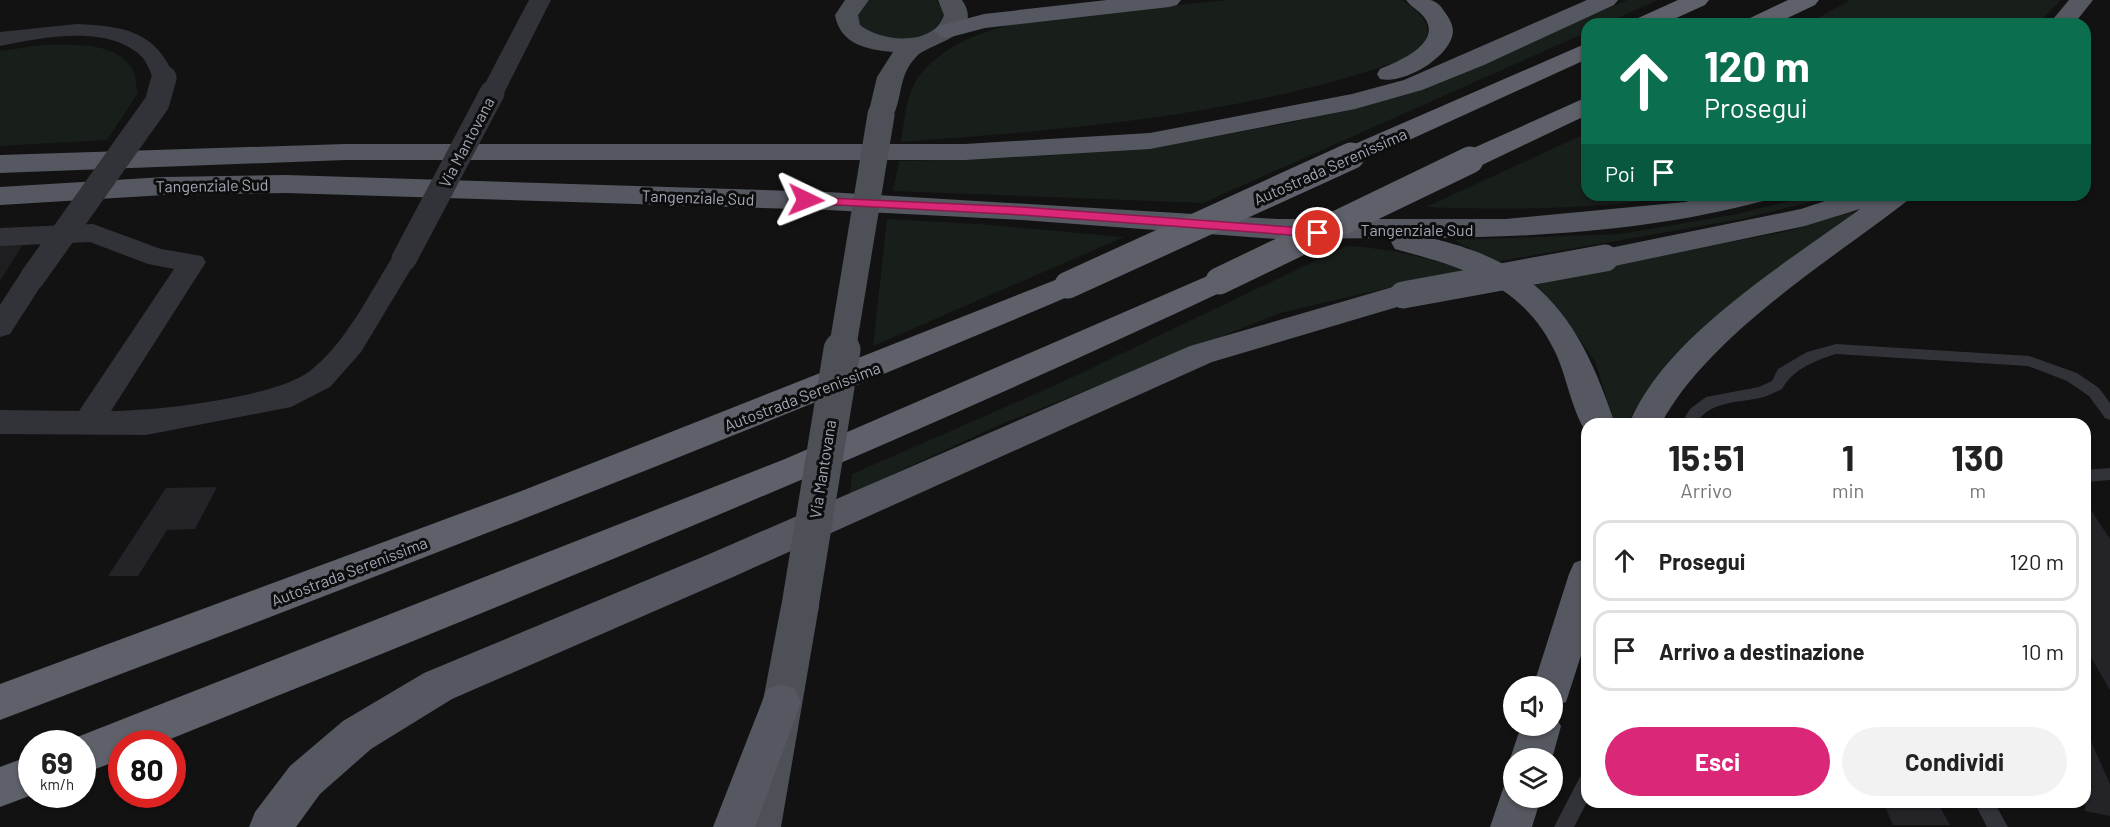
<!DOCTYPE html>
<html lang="it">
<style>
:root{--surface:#fff;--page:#f2f2f2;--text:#222;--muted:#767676;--line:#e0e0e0;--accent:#db2777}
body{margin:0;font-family:Barlow,sans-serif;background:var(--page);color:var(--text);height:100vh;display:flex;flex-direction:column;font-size:22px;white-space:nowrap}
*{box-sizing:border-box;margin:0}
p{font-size:20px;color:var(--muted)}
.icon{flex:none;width:33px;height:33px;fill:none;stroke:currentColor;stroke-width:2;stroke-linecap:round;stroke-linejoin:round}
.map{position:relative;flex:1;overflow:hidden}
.sheet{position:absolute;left:1581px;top:418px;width:510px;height:390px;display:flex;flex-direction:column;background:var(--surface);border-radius:18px;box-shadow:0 2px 4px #0004}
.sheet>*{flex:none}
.top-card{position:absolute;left:1581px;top:18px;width:510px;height:183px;border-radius:18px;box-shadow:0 2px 4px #0004;background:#0b6e4f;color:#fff;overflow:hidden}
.tools{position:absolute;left:1503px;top:676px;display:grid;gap:12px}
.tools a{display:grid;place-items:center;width:60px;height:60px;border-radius:50%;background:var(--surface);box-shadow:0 2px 4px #0004;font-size:30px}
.speed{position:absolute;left:18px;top:730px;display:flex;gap:12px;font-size:30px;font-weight:700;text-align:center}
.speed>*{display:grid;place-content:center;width:78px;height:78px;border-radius:50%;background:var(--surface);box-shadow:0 2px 4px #0004;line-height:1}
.speed small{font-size:15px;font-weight:400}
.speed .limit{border:9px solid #d22;background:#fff;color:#111}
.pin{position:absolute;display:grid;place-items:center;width:51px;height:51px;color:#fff;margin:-26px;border:3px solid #fff;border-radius:50%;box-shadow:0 2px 6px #0007}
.me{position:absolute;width:66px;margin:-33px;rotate:92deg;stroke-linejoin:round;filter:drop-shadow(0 0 4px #0008)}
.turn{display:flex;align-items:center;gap:21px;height:126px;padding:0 24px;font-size:27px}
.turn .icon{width:78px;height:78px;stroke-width:2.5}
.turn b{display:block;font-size:42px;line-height:51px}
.then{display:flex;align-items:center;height:57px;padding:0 24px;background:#0003;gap:12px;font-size:22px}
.eta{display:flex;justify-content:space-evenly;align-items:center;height:102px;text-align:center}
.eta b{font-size:36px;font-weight:700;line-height:42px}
.button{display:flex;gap:12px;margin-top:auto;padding:12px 24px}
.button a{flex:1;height:69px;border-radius:36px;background:var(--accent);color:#fff;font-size:24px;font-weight:700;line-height:69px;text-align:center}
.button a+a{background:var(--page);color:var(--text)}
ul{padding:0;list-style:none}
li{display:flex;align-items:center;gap:18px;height:81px;margin:0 12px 9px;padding:0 12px;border:3px solid var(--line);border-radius:18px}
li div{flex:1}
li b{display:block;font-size:22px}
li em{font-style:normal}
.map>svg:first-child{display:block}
.built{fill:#1e1e20}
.green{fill:#181e19}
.building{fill:#242428}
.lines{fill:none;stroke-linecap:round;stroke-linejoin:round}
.service{fill:#323339;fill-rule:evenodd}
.minor{fill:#323339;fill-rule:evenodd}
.primary{fill:#4e5058;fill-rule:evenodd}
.trunk{fill:#565861;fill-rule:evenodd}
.motorway{fill:#5e616a;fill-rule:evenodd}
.minor-bridge{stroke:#323339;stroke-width:25}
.primary-bridge-far1{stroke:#4e5058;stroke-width:27}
.primary-bridge{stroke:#4e5058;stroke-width:37}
.trunk-bridge{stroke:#565861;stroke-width:27}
.motorway-bridge{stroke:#5e616a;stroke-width:27}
.route{fill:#db2777;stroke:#8e194d;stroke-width:1.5}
.labels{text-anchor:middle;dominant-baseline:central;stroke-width:6;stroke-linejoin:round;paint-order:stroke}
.street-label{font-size:16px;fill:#a2a8b5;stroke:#0d0d0e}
</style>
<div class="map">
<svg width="2110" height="827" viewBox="0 0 2110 827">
<rect width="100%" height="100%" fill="#121213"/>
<polygon class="built" points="24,243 0,281 0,245"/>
<g class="green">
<path d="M 870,0 L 936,0 L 945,13 C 925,51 895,40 861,29 L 857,14 Z"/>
<path d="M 1227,0 L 1402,0 C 1427,16 1439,34 1413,56 C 1248,116 1075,129 901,142 C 905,117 906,89 924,70 C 971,21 1041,20 1104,13 C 1145,9 1186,4 1227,0 Z"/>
<path d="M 1627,0 L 1658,0 L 1604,24 L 1587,24 L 1587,32 L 1203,203 L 893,191 L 899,161 C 1016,159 1131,153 1246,131 C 1270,126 1294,123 1317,116 C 1423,85 1526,44 1627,0 Z"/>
<polygon points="1850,0 2061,0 2037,24 1807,24"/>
<path d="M 42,45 C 71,45 116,40 133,70 C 136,76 136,86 138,93 L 107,140 L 0,146 L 0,51 Z"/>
<path d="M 1587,133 L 1587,195 L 1681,195 C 1598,210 1511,210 1426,207 Z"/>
<polygon points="1813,195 1839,195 1742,219 1495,262 1454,240 1620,234 1737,214"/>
<path d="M 1851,212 L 1857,215 C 1772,274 1676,330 1627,424 L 1615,424 L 1595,361 L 1557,307 L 1530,281 L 1789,231 Z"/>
<polygon points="887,219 979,224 1124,237 873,346"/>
<path d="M 1346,246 C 1388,248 1425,257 1465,270 L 1280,313 L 997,426 L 850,494 L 852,474 L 1056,385 Z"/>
</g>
<g class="building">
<polygon points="217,487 195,529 167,530 138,576 108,576 166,488"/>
<polygon points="2085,501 2110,539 2110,690 2085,647"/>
<polygon points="2085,728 2110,784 2110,816 2085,811"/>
<polygon points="1883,802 1937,802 1950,825 1893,825"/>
</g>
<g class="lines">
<g class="service">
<path d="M 1836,344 L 2029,356 L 2077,373 L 2099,388 L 2110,403 L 2110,420 L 2105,418 L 2089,396 L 2067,381 L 2028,366 L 1836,354 C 1814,361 1793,369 1782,389 C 1775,392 1768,396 1760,398 C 1737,403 1709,401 1696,424 L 1681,424 L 1690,409 L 1706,397 L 1759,387 L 1772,381 L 1778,369 L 1807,352 Z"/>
<polygon points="2110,468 2110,480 2085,482 2085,470"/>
<polygon points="1587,775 1587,802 1574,827 1554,827 1580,777"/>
<polygon points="1974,802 1994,802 2008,827 1987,827"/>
</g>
<g class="minor">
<polygon points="529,0 551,0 504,93 500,98 484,98 480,93"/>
<path d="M 77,24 C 124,26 156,31 175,78 L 172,83 L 156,83 C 150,74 148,62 140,55 C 105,24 41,38 0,46 L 0,32 Z"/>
<path d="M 93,224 L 161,249 L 202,256 L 206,262 L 111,411 C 155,411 275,398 310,371 C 347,342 370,292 395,253 L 404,250 L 413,253 L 417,259 L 361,352 L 330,387 L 291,407 L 146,435 L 0,434 L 0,410 L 79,411 L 174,269 L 148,264 L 90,242 L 0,246 L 0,228 Z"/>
<polygon points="32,269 42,271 46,278 10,334 0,337 0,305 22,271"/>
</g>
<g class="primary">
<path d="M 845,0 L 869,0 L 858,15 L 860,25 C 881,42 933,47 944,15 L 938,0 L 962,0 C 986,35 930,43 917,56 C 896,77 904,101 890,121 L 881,123 L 872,121 L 868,115 L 877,77 L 893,52 C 867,50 840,44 835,15 Z"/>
<polygon points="800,590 813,594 819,606 781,827 739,827 781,606 787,594"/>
</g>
<g class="trunk">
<polygon points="1107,0 1181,0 1177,5 1169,7 985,28 947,38 939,36 935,31 939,26 984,14"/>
<path d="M 1406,0 C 1414,0 1422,0 1430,0 C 1436,1 1441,6 1444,11 C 1449,18 1453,24 1453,32 C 1451,57 1403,85 1380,79 L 1377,74 L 1380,69 C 1397,62 1440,45 1426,20 C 1422,12 1412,8 1406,0 Z"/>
<polygon points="1587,0 1618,0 1614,5 1484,65 1422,90 1355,109 1150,149 965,160 345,160 0,173 0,155 345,144 965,144 1150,133 1352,94 1404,80"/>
<polygon points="2069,0 2093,0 2074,24 2049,24"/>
<path d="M 286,175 L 827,192 L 1277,219 L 1506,219 L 1685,202 L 1714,195 L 1767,195 L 1763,201 C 1655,230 1541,237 1430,238 C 1542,263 1580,320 1615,424 L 1587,424 L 1587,433 C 1573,414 1567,379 1557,356 C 1525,284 1464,268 1395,249 L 1391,242 L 1393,238 L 1277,239 L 1022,220 L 827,210 L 286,193 L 164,195 L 0,205 L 0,187 L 164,177 Z"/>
<path d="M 1843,195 L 1911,195 L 1907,201 C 1828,262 1708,336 1661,424 L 1629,424 C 1664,337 1785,264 1860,209 L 1805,226 L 1605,268 L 1595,265 L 1590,258 L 1595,251 L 1801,209 Z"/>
<polygon points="1403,284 1414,288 1418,295 1414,302 1212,362 733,577 452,699 371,749 320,794 296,827 249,827 255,812 290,766 343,721 424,673 707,555 1190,346"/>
<polygon points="1587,558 1587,637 1566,702 1552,707 1552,687 1533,687 1569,574 1574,563"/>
<polygon points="781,684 795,689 801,702 755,827 713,827 767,689"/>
<polygon points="1552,712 1561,726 1552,759 1514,759 1514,766 1510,759 1521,726 1552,726"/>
<polygon points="1514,780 1514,798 1541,798 1532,827 1490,827 1505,783"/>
</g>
<g class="motorway">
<polygon points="1678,0 1709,0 1705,5 1663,24 1632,24 1636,19"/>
<polygon points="1788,0 1819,0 1815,5 1775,24 1744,24 1748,19"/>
<polygon points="1587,43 1587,59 1361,162 1351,164 1341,162 1338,156 1341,150"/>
<polygon points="1587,97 1587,115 1480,166 1470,168 1460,166 1457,160 1460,154"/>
<path d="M 1219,271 L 1230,274 L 1234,281 L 1230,288 C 878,454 518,599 158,744 L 122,744 L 122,759 L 82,774 L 82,744 L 66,744 L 67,741 L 785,459 Z"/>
<path d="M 1068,275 L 1079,278 L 1083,285 L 1079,292 C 723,444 362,583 0,720 L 0,684 L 524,490 Z"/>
<polygon points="32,755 32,795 0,807 0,767"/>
</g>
<g class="minor-bridge">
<polyline points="404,259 492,93"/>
<polyline points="32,278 157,103 164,78"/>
</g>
<polyline class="primary-bridge-far1" points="842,351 881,115"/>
<polyline class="primary-bridge" points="800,606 842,350"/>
<polyline class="trunk-bridge" points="1403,295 1605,258"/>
<g class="motorway-bridge">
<polyline points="1219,281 1470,160"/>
<polyline points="1068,285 1351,156"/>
</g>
</g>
<polygon class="route" points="806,197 1022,207 1318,229 1324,233 1318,237 1022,215 801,203 800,200"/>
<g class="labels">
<g class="street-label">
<text transform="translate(466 142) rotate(-62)">Via Mantovana</text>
<text transform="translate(1330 166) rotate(-24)">Autostrada Serenissima</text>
<text transform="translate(212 185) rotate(-1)">Tangenziale Sud</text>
<text transform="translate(698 197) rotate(2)">Tangenziale Sud</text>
<text x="1417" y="229">Tangenziale Sud</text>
<text transform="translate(802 396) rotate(-21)">Autostrada Serenissima</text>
<text transform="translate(822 469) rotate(-81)">Via Mantovana</text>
<text transform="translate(349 571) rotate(-21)">Autostrada Serenissima</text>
</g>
</g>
</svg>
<div class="tools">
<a><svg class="icon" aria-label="sound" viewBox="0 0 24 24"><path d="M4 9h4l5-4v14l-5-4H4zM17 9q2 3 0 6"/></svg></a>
<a><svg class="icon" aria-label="layers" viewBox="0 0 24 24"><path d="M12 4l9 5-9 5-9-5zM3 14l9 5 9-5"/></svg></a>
</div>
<div class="speed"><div>69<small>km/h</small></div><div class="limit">80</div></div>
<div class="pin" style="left:1318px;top:233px;background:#d93025"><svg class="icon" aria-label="arrive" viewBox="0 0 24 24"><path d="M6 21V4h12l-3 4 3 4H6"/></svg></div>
<svg class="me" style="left:806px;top:200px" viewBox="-20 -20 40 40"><path d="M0-17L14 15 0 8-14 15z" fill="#db2777" stroke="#fff" stroke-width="4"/></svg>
<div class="top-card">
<div class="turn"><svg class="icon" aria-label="ahead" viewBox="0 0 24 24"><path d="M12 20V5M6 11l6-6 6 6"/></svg><div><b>120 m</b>Prosegui</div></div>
<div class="then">Poi<svg class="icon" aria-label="arrive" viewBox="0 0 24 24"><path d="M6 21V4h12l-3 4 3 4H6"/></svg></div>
</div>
<section class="sheet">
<div class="eta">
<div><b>15:51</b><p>Arrivo</p></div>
<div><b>1</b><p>min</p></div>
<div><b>130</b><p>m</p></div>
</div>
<ul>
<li><svg class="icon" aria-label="ahead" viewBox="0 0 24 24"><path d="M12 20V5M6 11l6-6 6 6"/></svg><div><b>Prosegui</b></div><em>120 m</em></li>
<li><svg class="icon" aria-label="arrive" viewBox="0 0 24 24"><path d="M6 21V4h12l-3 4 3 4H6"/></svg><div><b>Arrivo a destinazione</b></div><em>10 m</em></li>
</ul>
<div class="button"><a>Esci</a><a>Condividi</a></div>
</section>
</div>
